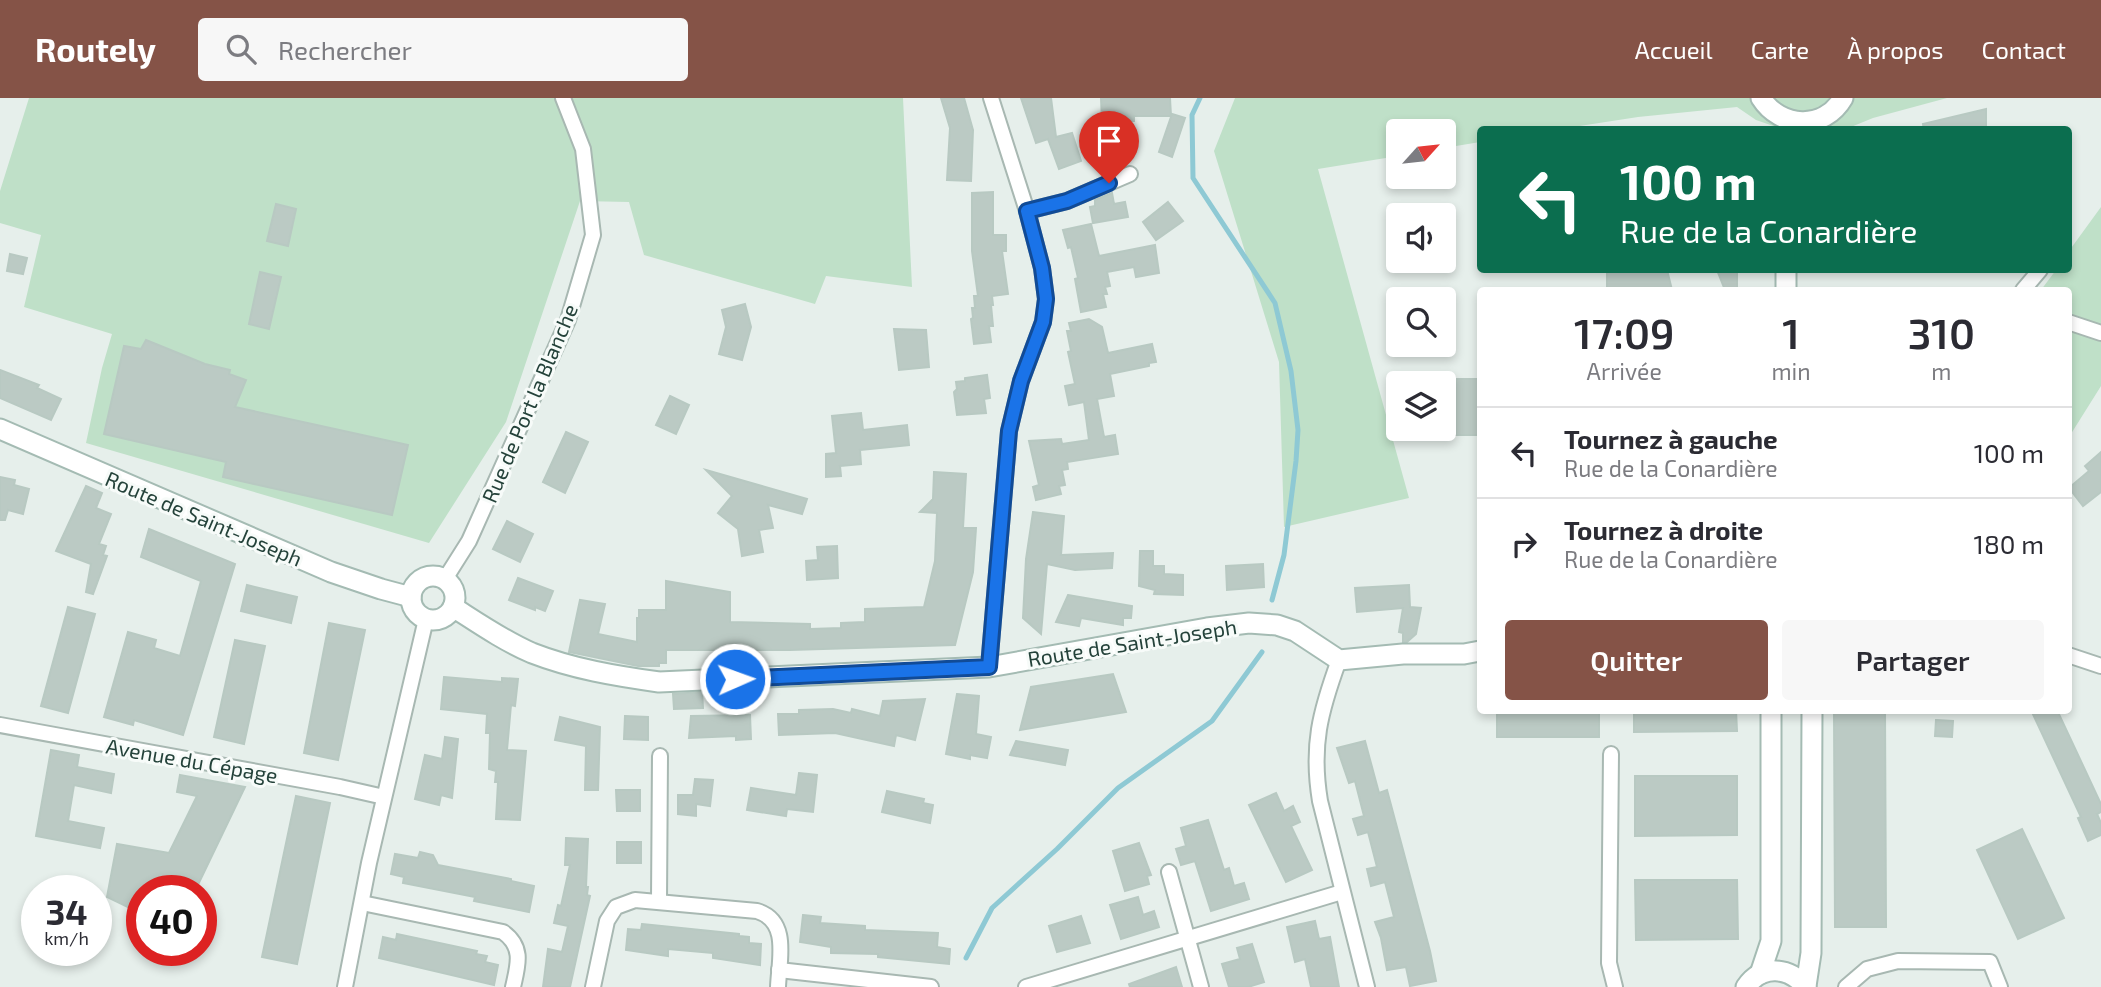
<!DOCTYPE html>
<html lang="fr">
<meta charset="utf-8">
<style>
:root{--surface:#fff;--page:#f7f7f7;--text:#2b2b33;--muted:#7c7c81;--line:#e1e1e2;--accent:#855347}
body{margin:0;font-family:"Exo 2",sans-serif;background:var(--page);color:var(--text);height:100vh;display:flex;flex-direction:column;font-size:26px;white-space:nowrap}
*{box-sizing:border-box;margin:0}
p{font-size:23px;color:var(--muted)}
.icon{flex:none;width:38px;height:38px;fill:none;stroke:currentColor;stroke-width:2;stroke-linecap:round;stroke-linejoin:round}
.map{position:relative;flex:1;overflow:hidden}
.panel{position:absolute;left:1477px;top:189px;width:595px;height:427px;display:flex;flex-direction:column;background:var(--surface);border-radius:7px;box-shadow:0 4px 10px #0003}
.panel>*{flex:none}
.top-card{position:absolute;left:1477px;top:28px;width:595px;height:147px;border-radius:7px;box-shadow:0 4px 10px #0003;background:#0b6e4f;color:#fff;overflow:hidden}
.needle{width:46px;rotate:63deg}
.fabs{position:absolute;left:1386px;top:21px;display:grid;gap:14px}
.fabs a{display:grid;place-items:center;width:70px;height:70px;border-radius:7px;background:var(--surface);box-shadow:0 4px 10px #0003;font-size:35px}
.speed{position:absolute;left:21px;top:777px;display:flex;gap:14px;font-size:35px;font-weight:700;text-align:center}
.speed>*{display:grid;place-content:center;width:91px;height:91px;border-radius:50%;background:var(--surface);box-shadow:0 4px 10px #0003;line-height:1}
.speed small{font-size:18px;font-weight:400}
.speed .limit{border:10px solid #d22;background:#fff;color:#111}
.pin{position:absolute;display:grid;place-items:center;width:60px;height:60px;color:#fff;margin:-72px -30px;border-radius:50% 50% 50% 0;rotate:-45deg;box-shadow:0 0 7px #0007}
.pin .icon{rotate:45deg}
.me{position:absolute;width:77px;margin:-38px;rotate:88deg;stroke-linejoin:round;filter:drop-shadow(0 0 5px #0008)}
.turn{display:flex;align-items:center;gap:24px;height:147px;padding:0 28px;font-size:32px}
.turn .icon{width:91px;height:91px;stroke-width:2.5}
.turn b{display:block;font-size:49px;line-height:60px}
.eta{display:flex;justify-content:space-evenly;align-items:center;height:119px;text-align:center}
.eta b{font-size:42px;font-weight:600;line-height:49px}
.action{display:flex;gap:14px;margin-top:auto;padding:14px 28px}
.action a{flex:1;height:80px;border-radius:7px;background:var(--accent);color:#fff;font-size:28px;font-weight:600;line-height:80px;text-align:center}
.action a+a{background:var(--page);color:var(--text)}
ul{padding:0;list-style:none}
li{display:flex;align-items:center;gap:21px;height:91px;padding:0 28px;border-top:2px solid var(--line)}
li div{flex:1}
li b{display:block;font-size:26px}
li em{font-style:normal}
header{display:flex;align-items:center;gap:42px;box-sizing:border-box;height:98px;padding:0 35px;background:var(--accent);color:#fff}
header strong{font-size:33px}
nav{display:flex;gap:38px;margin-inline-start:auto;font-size:24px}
.search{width:490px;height:63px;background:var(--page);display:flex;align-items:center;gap:18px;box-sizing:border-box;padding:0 24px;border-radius:7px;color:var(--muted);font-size:26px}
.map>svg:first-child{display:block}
.green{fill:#bfe0c8}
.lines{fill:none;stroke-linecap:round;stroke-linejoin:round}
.stream{stroke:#8ec9d4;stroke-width:5}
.building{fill:#bbcac4;stroke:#b8c9c2;stroke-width:2}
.street-casing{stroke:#a8b8b2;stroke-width:18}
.secondary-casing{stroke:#a4bbb3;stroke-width:23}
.street{stroke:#fff;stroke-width:14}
.secondary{stroke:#fff;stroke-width:19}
.route-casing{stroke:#114b97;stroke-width:18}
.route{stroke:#1a73e8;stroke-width:12}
.labels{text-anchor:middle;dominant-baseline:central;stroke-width:6;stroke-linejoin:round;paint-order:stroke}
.street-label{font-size:21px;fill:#24423a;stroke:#f7fbf9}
</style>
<header>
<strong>Routely</strong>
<div class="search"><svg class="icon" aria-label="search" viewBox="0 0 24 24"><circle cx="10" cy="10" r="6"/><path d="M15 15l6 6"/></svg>Rechercher</div>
<nav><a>Accueil</a><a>Carte</a><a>À propos</a><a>Contact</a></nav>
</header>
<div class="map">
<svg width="2101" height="889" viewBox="0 0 2101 889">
<rect width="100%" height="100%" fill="#e6efeb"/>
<g class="green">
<polygon points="29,0 903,0 912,189 826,178 815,206 644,157 629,104 580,103 506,324 429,445 86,345 102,270 112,236 24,209 41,137 0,125 0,93"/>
<polygon points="1235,0 1947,0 1873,20 1846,31 1782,31 1756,22 1737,9 1638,19 1560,31 1480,32 1480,44 1444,50 1444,33 1398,33 1398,58 1318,71 1409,400 1284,429 1279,264 1214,53"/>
<polygon points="2101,109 2101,288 2069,339 2068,192 2041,192 2056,172 2068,172 2069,153"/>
</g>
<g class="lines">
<g class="stream">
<polyline points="1200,0 1192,17 1193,80 1275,205 1291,273 1298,332 1296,363 1284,457 1272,502"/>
<polyline points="966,860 992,810 1057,751 1118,690 1212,623 1262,554"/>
</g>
</g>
<g class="building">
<polygon points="941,0 964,0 973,32 971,83 947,82 950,30"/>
<polygon points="1021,0 1051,0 1056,39 1072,35 1081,63 1059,71 1048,41 1036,45"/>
<polygon points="1101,0 1170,0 1171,18 1134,18 1134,23 1102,23"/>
<polygon points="1986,11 1986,32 1924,32 1923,26"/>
<polygon points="1172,16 1185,20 1172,59 1159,54"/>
<polygon points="993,94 993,137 1006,137 1006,153 1002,153 1008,196 992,198 993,207 991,207 993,228 989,228 991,244 974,246 971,221 973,220 972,210 975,210 974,198 978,198 972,153 972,95"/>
<polygon points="1112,95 1114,106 1125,104 1128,119 1093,125 1090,109 1095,108 1095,102"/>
<polygon points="1168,104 1183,123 1156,142 1143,124"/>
<polygon points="276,106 296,111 288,148 267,143"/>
<polygon points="1091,126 1099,158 1155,147 1159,175 1136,179 1134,169 1107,174 1110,188 1105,189 1107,196 1103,196 1106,209 1081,214 1075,181 1078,180 1071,149 1068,150 1063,132"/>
<polygon points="10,156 27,160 23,176 7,173"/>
<polygon points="1607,172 1667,172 1672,192 1607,192"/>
<polygon points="1717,172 1737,172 1737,192 1725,192"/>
<polygon points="260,174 281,179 269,231 249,226"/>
<polygon points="745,206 751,229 742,262 719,256 726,229 722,212"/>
<polygon points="1089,221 1102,229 1108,255 1152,246 1156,264 1149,265 1149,268 1110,276 1114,298 1097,301 1104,339 1115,337 1118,356 1067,364 1068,371 1062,372 1065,387 1059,388 1061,396 1036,402 1033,389 1039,387 1029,343 1061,341 1062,346 1089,342 1084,304 1069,307 1065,288 1075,286 1068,254 1071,253 1067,233 1071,233 1069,225"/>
<polygon points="894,231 926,232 929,269 899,272"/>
<polygon points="146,242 205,266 230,272 229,276 246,282 235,309 408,347 392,417 223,379 226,364 104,336 124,248 141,251"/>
<polygon points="0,272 39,287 37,290 61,301 51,322 0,300"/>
<polygon points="987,277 990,300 984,301 986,315 957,317 954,294 957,291 956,284 965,283 965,280"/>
<rect x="1456" y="281" width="24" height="56"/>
<polygon points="670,298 689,307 676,336 656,327"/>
<polygon points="861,315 863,332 907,327 909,347 860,352 861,366 840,368 841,378 826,379 826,356 836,355 832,318"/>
<polygon points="566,334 588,344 565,395 543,384"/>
<polygon points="2101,354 2101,394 2083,408 2069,390 2089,373 2085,368"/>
<polygon points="706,372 807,401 802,416 768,407 773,430 759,432 763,454 742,458 738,431 718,415 732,398"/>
<polygon points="934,374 966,376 963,430 976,430 973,474 955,547 790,552 666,552 666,565 659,565 659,568 638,568 569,554 580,502 605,506 598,536 637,544 637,520 639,520 639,512 666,512 666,483 730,494 730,524 810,526 810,531 841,530 841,525 865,524 865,511 924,509 935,463 937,415 920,414 933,401"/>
<polygon points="0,379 15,382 14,387 29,391 23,416 8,412 5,422 0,422"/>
<polygon points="86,388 102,395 96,410 111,416 99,446 106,448 103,457 107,458 93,496 86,494 91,466 56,453"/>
<polygon points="1033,414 1064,418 1061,457 1113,455 1112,470 1075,472 1047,466 1041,536 1023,520 1026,461"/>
<polygon points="507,423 533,436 520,464 493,451"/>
<polygon points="149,431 235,466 183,637 134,622 133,627 104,619 128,534 156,542 154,550 180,558 201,483 141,459"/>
<polygon points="837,448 838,480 807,482 806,463 818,462 817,449"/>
<polygon points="1140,453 1153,453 1153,468 1164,468 1164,476 1183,477 1183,497 1154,496 1155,492 1139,488"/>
<polygon points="1263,466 1264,489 1227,492 1226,468"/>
<polygon points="518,480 553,493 545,513 535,509 535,512 509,502"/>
<polygon points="247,487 297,499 291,525 241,513"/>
<polygon points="1409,487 1410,509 1421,510 1416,536 1407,544 1403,544 1403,535 1399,534 1403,510 1357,514 1355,490"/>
<polygon points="1068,497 1132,508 1131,520 1123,520 1123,527 1081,520 1079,528 1056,524"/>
<polygon points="68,509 95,516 68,615 41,608"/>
<polygon points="329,525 365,532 338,662 304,655"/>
<polygon points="235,542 265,548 244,646 214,639"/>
<polygon points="1113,576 1126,614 1020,632 1031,589"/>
<polygon points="444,579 502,584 502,580 518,581 515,608 511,607 507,652 526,653 520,722 496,721 498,684 495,684 496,673 489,671 490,635 486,635 487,616 441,611"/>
<polygon points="702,594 703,610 674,611 673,596"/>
<polygon points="957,596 979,598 976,636 991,639 987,660 970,657 970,661 946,656"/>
<polygon points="925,601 915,642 896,637 894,648 835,635 779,637 778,616 799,616 799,612 833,611 851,615 852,611 880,618 883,603"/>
<rect x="1497" y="612" width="102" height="27"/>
<polygon points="1634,612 1736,612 1737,633 1634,634"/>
<polygon points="1834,612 1885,612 1886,829 1835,829"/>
<polygon points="2031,612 2057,612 2101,706 2101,714 2097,716 2101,725 2101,737 2088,743 2078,720 2081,719"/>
<polygon points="750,617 751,641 736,642 736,638 689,640 691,618"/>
<polygon points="625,618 648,619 648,642 624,641"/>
<polygon points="560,619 600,629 598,692 585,692 586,648 555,642"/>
<polygon points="1936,622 1953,623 1952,639 1935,638"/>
<polygon points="445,639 458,641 452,700 441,697 439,707 415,701 425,657 442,661"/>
<polygon points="1016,643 1068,652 1065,667 1010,657"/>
<polygon points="1365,643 1379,695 1387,692 1430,853 1436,883 1410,888 1406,869 1387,872 1381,840 1375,824 1394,819 1385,784 1371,788 1367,771 1377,769 1368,734 1358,737 1353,721 1364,718 1355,683 1349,685 1337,650"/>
<polygon points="51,652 79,657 77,669 114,676 111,695 74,687 68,723 104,730 100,750 36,738"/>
<polygon points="799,675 817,677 813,714 787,711 786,718 747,712 751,690 796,697"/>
<polygon points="180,677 245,689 195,793 142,793 142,816 107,799 117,746 169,755 197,698 177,694"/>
<polygon points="1635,678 1737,678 1737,737 1635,738"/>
<polygon points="695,681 713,682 710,708 696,706 696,718 678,716 678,697 693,697"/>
<polygon points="616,692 640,692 640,713 617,713"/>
<polygon points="887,693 924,701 923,705 933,707 930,725 882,714"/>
<polygon points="1276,695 1284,713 1293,708 1300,724 1291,728 1312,772 1286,784 1249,707"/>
<polygon points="296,698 330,705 297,866 262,859"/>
<polygon points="1208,722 1224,772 1229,770 1234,788 1244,785 1249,801 1211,813 1195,763 1181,767 1176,751 1186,748 1181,730"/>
<polygon points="2022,731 2064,820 2018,841 1977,752"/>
<polygon points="566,740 588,741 586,789 588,789 587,797 590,798 570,889 543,889 548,851 562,854 568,828 554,825 558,807 561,808 570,767 565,767"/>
<rect x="617" y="744" width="24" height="21"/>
<polygon points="1139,745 1151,777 1147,778 1149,786 1125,793 1113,753"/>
<polygon points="420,754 433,757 438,767 511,781 511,783 534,788 529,814 474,803 475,799 403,785 404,779 391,776 395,756 418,760"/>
<polygon points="1635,782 1737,782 1738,841 1636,842"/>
<polygon points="1138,799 1143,817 1154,813 1159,829 1121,841 1110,807"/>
<polygon points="803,817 821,819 820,825 865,828 865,832 938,835 937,849 950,851 949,866 878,859 878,856 831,855 831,849 800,844"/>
<polygon points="1081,818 1090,845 1057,854 1049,828"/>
<polygon points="1315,823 1319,841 1330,839 1339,889 1311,889 1305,861 1295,864 1287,829"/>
<polygon points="642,826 739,836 739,838 749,839 749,845 761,846 760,867 713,860 713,855 668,851 668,858 626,852 628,831 641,832"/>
<polygon points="397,836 477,853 476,856 487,858 485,864 498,867 494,887 379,860 383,839 396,842"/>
<polygon points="1252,846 1264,884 1248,889 1229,889 1222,866 1240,861 1237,850"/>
<polygon points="1176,869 1182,889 1130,889 1129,886"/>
</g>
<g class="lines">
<defs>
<g id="street">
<polyline points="1027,113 1067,103 1130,76"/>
<polyline points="2023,192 2040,172"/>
<polyline points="2068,224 2101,235"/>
<polyline points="445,481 469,443 568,222 593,137 583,51 563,0"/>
<polyline points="2068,557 2101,568"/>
<path d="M 1339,562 C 1320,614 1311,648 1320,703 L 1367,889"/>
<polyline points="989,569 1009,333 1021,283 1043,224 1046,201 1042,170 1027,113 991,0"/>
<polyline points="0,627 340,689 384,699"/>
<polyline points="1611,656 1609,865 1615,889"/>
<polyline points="1169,774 1201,889"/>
<polyline points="659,803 660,658"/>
<path d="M 362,805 L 503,834 C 524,849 518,867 513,889"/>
<polyline points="779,872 931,889"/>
<polyline points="345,889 369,765 426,521"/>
<path d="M 593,889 L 607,823 L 616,809 L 635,802 L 757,813 C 790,823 779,862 778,889"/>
<polyline points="1026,889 1342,794"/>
<polyline points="1846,889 1867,871 1898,863 1990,864 2000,889"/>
</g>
<g id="secondary">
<path d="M 1761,0 C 1780,30 1824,33 1843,0"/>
<polyline points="1786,172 1786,192"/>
<polyline points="0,331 331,474 381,491 411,499"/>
<circle cx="433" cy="500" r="22"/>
<path d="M 453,509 C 478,525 504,543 532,555 C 573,571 616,578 659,584 L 989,569 L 1207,530 L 1249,525 L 1277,527 L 1295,533 L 1339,562 L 1403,556 L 1464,556 L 1480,553"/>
<polyline points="1760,876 1771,843 1771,612"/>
<polyline points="1806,888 1811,855 1812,612"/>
<path d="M 1746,889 C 1762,866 1789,869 1806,889"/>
</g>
</defs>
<use href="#street" class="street-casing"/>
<use href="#secondary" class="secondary-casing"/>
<use href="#street" class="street"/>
<use href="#secondary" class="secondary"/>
</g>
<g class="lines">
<defs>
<polyline id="route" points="735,581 989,569 1009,333 1021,283 1043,224 1046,201 1042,170 1027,113 1067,103 1109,85"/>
</defs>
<use href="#route" class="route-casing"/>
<use href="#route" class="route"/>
</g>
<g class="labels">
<g class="street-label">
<text transform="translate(529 305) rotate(-67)">Rue de Port la Blanche</text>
<text transform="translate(204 420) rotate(23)">Route de Saint-Joseph</text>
<text transform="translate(1132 544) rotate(-9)">Route de Saint-Joseph</text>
<text transform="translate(192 662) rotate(10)">Avenue du Cépage</text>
</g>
</g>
</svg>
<div class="fabs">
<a><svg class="needle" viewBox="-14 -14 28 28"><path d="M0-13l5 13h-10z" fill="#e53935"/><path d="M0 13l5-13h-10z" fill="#7c7c81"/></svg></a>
<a><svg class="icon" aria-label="sound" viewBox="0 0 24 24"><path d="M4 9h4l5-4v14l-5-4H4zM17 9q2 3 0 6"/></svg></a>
<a><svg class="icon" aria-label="search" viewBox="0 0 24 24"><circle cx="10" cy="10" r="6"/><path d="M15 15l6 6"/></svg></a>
<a><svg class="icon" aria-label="layers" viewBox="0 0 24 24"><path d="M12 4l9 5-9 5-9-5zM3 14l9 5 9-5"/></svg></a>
</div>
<div class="speed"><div>34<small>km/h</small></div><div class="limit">40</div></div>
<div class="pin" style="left:1109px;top:85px;background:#d93025"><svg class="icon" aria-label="arrive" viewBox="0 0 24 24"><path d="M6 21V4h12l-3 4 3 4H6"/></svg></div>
<svg class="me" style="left:735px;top:581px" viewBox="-20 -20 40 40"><circle r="17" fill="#1a73e8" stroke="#fff" stroke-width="3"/><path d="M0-11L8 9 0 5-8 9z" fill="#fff"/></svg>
<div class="top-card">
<div class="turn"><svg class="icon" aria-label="left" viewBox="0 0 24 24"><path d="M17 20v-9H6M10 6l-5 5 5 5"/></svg><div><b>100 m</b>Rue de la Conardière</div></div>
</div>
<section class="panel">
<div class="eta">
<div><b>17:09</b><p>Arrivée</p></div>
<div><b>1</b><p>min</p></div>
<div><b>310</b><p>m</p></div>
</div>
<ul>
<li><svg class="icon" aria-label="left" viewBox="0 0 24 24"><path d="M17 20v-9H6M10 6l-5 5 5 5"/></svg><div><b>Tournez à gauche</b><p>Rue de la Conardière</p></div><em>100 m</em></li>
<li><svg class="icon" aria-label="right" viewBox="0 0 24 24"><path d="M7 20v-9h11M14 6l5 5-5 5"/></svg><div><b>Tournez à droite</b><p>Rue de la Conardière</p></div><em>180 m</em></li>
</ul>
<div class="action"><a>Quitter</a><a>Partager</a></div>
</section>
</div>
